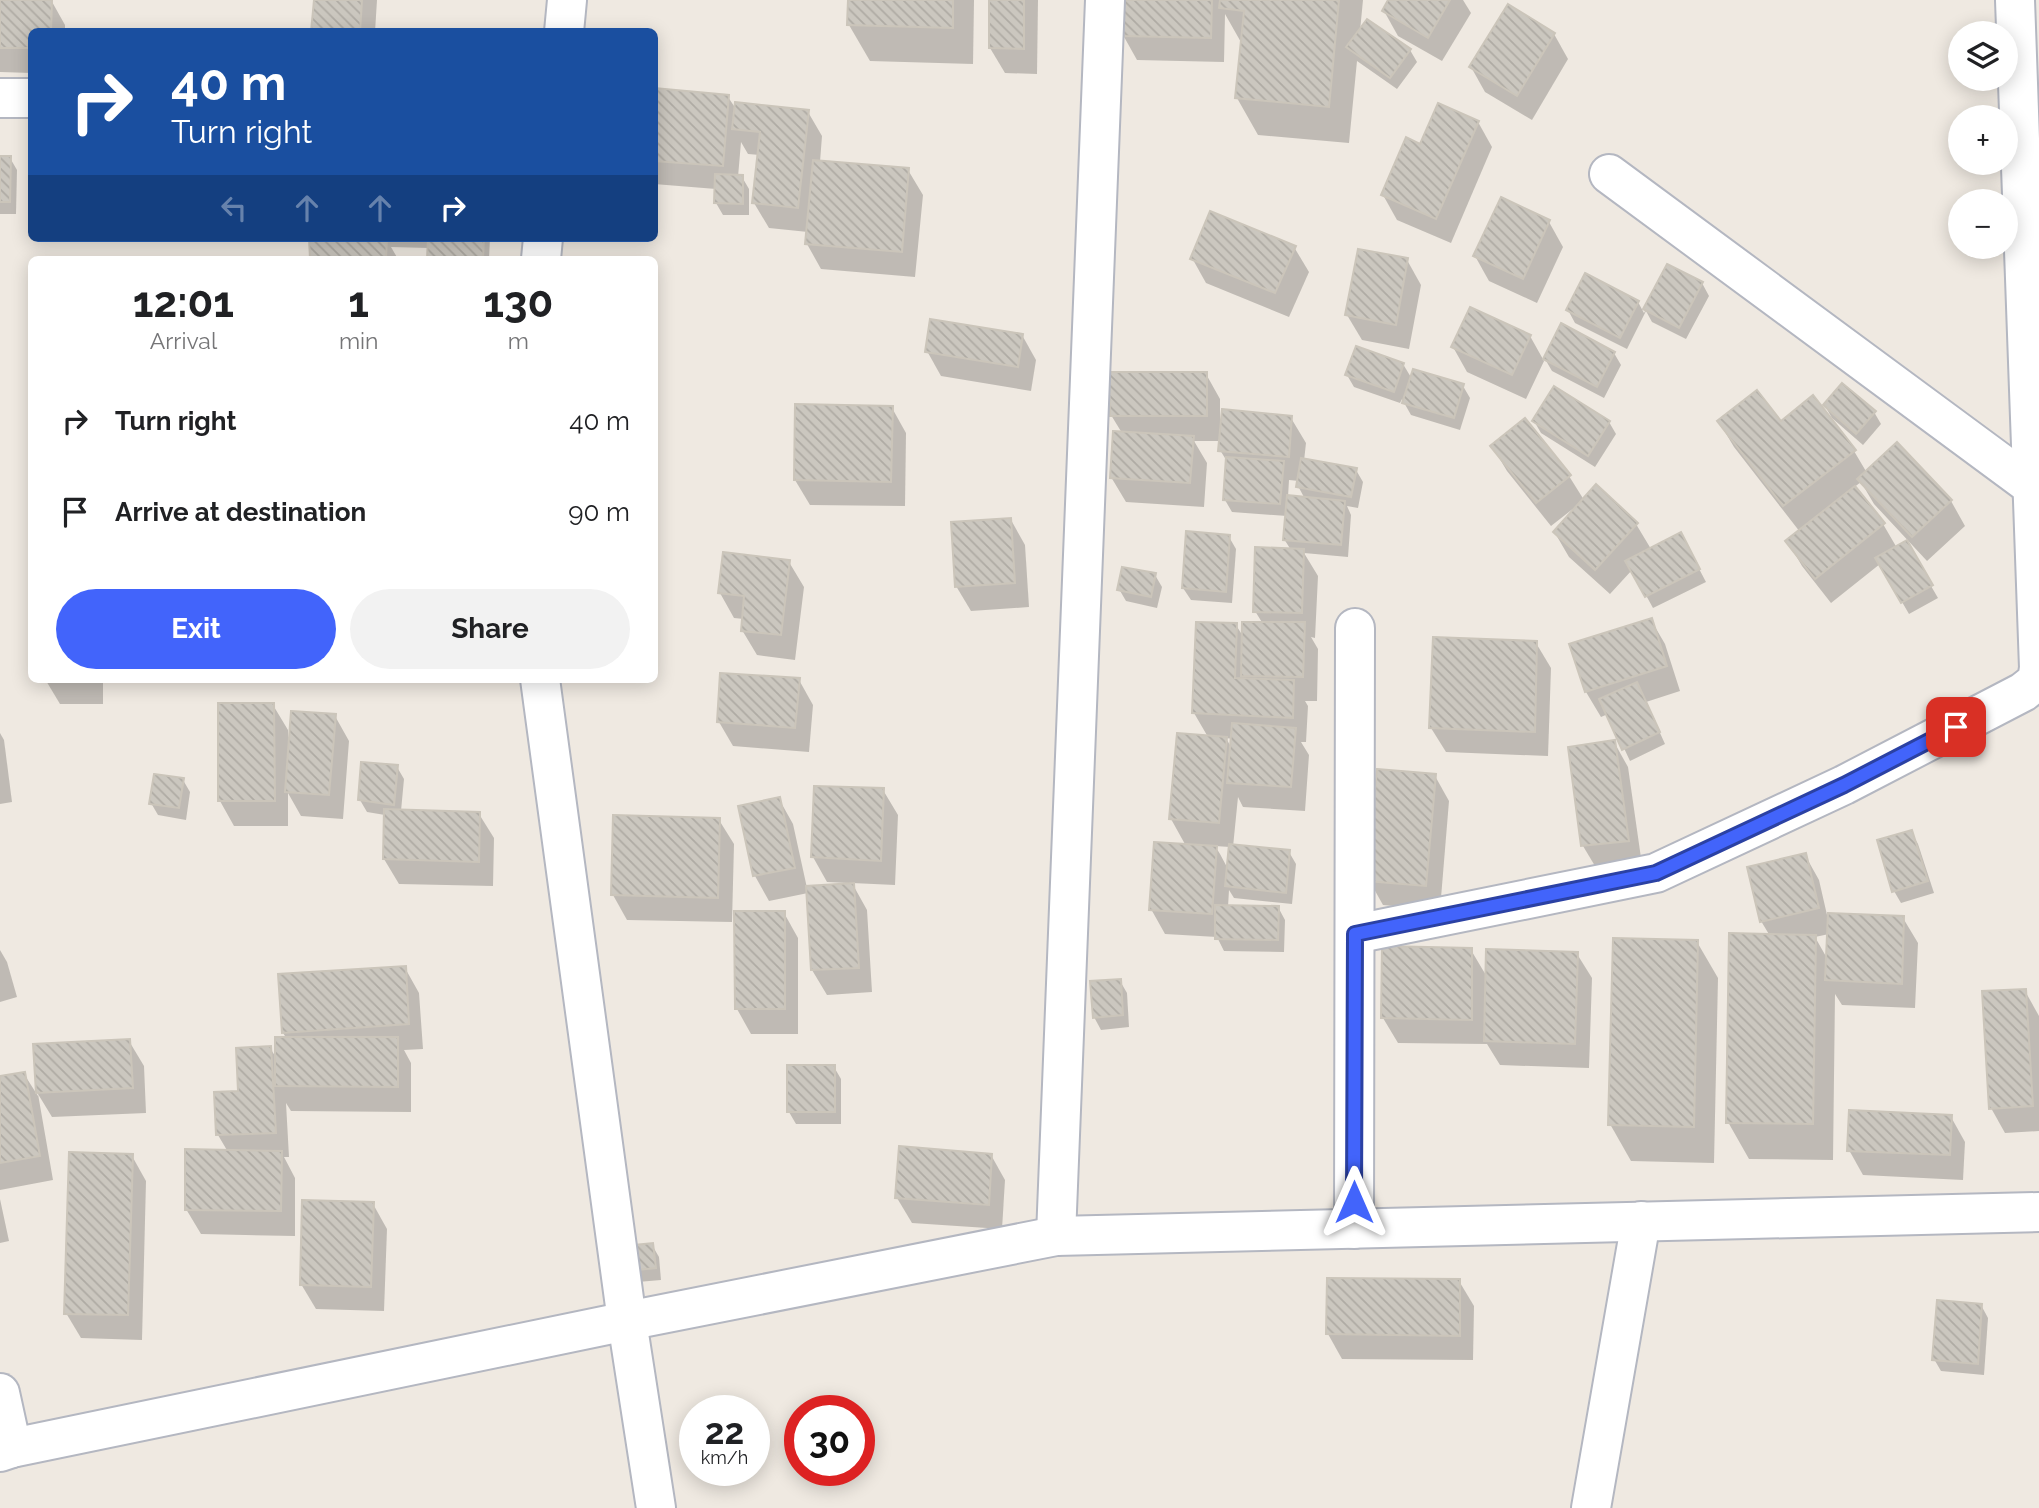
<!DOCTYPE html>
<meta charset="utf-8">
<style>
:root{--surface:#fff;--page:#f2f2f2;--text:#202124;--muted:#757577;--accent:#4264fb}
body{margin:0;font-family:Raleway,sans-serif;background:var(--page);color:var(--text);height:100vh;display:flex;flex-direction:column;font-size:26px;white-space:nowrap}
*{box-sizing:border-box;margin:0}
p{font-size:23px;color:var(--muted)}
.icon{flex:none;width:38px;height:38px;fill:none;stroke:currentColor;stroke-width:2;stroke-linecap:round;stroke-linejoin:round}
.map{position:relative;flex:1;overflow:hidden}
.drawer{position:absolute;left:28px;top:256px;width:630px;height:427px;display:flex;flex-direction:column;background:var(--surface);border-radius:10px;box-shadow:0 4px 18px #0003}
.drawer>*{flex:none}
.top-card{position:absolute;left:28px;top:28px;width:630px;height:214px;border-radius:10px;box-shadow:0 4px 18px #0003;background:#1a4fa0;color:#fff;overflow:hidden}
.buttons{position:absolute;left:1948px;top:21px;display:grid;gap:14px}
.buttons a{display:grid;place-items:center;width:70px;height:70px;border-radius:50%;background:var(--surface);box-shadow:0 4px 18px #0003;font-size:35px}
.speed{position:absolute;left:679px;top:1395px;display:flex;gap:14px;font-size:35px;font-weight:700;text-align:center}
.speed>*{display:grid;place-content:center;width:91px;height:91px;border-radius:50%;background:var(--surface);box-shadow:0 4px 18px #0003;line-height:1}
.speed small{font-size:18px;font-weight:400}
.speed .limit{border:10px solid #d22;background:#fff;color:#111}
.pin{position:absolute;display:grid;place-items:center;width:60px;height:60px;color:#fff;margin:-30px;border-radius:14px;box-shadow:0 4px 10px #0006}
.me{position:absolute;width:77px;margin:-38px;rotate:0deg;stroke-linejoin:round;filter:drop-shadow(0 0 5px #0008)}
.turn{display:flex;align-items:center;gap:24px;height:147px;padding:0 28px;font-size:32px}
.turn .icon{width:91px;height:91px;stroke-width:2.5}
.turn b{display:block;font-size:49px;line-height:60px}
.lanes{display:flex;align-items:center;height:66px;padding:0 28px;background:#0003;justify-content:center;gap:35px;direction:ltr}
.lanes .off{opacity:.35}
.eta{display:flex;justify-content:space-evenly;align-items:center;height:119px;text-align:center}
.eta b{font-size:42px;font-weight:700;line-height:49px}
.primary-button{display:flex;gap:14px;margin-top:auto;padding:14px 28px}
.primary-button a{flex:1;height:80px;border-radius:42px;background:var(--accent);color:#fff;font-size:28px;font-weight:700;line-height:80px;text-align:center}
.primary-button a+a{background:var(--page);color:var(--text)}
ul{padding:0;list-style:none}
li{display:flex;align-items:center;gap:21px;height:91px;padding:0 28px}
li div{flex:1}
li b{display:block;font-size:26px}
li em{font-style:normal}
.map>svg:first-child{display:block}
.shadow{fill:#0003;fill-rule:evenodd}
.building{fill:url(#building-back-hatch);stroke:#cbc5ba;stroke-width:2}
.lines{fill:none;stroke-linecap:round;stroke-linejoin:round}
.street-casing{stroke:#b4b7c1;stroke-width:42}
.street{stroke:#fff;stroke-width:38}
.route-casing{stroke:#2b41a3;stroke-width:18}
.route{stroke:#4264fb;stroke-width:12}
</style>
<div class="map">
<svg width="2039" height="1508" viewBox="0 0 2039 1508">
<defs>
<pattern id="building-back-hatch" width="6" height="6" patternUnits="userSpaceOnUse" patternTransform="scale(1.75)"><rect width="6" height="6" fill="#cbc7bf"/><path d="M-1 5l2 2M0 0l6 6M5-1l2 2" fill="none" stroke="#afaba4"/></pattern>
</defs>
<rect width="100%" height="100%" fill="#efe9e1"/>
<g class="shadow">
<polygon points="0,0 51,0 65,25 65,32 32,32 32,73 0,72"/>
<polygon points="315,0 377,0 375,32 313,32"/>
<polygon points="849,0 974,0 973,64 870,61 849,25"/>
<polygon points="991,0 1038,0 1037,74 1005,73 990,48"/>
<polygon points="1124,0 1363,0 1360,31 1410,50 1417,62 1397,89 1357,61 1349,143 1258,135 1237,98 1242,44 1225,14 1224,62 1137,60 1123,35"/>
<polygon points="1390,0 1463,0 1471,13 1442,61 1398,36 1384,11"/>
<polygon points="1554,34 1568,59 1532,120 1485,92 1471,67"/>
<polygon points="654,90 728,97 736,109 808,112 822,136 820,162 908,170 923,195 915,277 821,269 807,244 808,232 769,228 754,203 760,155 748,154 741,142 738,177 742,177 749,189 749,215 723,215 716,203 716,189 654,184"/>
<polygon points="1478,122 1492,147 1451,243 1397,220 1383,195 1421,146"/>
<polygon points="0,158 10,158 17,170 16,214 0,214"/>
<polygon points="1549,222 1563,247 1537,303 1489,281 1475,256"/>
<polygon points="311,238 490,238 489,259 429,259 429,248 391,247 398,259 311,259"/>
<polygon points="1294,247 1309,272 1289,317 1206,283 1192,258"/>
<polygon points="1407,260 1421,285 1409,349 1362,340 1347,315"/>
<polygon points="1668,266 1702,283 1709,296 1686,339 1652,322 1646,311 1627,349 1575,323 1568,310 1638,302 1644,313"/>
<polygon points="1562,326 1614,353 1621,365 1604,398 1552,371 1545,359 1526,399 1467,372 1453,347 1530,336 1544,361"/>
<polygon points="1022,335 1036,360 1031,391 941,376 927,351"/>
<polygon points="1403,364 1412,379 1463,386 1470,398 1460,430 1411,415 1402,399 1400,403 1354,387 1347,375"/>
<path d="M 1206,374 L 1220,399 L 1220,419 L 1291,418 L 1306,443 L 1304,461 L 1356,470 L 1363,482 L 1358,508 L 1347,506 L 1351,515 L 1348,557 L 1304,553 L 1318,576 L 1315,638 L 1311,637 L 1318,649 L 1317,701 L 1305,701 L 1308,706 L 1306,742 L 1301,742 L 1309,755 L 1305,811 L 1243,807 L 1238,797 L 1233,847 L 1289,852 L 1296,864 L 1292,904 L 1234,898 L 1229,890 L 1228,907 L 1278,907 L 1285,920 L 1284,952 L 1224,951 L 1217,937 L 1165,934 L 1151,909 L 1186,846 L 1171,819 L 1208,737 L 1194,713 L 1236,625 L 1244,638 L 1263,624 L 1255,611 L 1291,550 L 1284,539 L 1287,516 L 1232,512 L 1225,500 L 1228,463 L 1220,450 L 1221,441 L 1194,441 L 1207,463 L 1204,507 L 1126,502 L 1111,477 L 1122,433 L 1111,415 ZM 1289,480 L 1299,481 L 1298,486 L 1305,499 L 1288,497 ZM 1226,738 L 1233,739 L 1232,749 ZM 1215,846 L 1230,847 L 1228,869 L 1220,854 Z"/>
<polygon points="1825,406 1874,412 1881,424 1863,445 1832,418"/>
<polygon points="892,408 906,433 905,506 810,505 795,480"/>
<polygon points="1534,421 1609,422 1616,434 1595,467 1541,433"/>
<polygon points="1719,422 1781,423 1854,451 1867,473 1951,501 1965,526 1927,561 1874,504 1861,482 1853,488 1883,524 1897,548 1906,543 1938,598 1909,614 1880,564 1831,603 1802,566 1788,542 1800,532 1734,447"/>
<polygon points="1492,446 1569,476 1584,500 1636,524 1651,549 1687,546 1706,582 1653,608 1632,570 1610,594 1569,557 1555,533 1576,509 1574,508 1551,526 1507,471"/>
<polygon points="1011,520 1025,545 1029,607 971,611 956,586"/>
<polygon points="1229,537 1236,549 1232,603 1191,600 1183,588"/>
<polygon points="789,562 804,587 795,660 757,655 742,630 744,619 734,618 720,593"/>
<polygon points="1155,575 1162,587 1157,608 1126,601 1119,589"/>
<polygon points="1651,620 1665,644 1680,691 1646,702 1665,744 1630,761 1608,714 1601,717 1586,692 1571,645"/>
<polygon points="1536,643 1551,668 1548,756 1446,752 1431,728"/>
<polygon points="45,679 103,679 103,704 60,704"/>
<polygon points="799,680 813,705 809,752 733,746 719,722"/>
<polygon points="273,705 288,730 288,742 291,742 335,716 349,741 343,819 301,816 288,793 288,826 234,826 220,801"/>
<polygon points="0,733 4,740 12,802 0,804"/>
<polygon points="1614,742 1628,767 1642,865 1598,871 1583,846 1570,748"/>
<polygon points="397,767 404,779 401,811 479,814 494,838 493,886 399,884 384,859 385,815 367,812 360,800"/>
<polygon points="1435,776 1449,801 1440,910 1383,905 1369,880"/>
<polygon points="183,780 190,792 186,820 158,815 151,803"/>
<polygon points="883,790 898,815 895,885 852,883 867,910 872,992 827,995 812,970 808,893 769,901 755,876 740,807 779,799 793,824 807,888 848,885 848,883 827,882 813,857"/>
<polygon points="719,820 734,844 732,922 627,920 613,895"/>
<polygon points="1911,832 1918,844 1934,893 1901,903 1894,891"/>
<path d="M 1805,855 L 1819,880 L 1827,915 L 1903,918 L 1918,943 L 1915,1008 L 1842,1005 L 1835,994 L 1833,1160 L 1749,1159 L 1728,1122 L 1770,936 L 1761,921 ZM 1829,934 L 1828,960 L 1815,937 Z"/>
<polygon points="784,913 798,938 798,1034 751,1034 737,1009"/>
<polygon points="1697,942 1718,978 1714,1163 1631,1161 1610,1124"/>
<polygon points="0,950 7,962 17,997 0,1002"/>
<polygon points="1471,950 1487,977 1577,954 1592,978 1589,1068 1500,1065 1487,1044 1398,1043 1383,1018"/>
<polygon points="405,968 419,993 423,1049 404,1050 411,1063 411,1112 291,1111 286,1103 289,1157 284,1157 295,1178 295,1236 201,1234 186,1209 228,1152 218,1135 240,1093 270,1048 277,1059 287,1039 283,1033"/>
<polygon points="1120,981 1127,993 1129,1027 1101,1030 1094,1017"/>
<polygon points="2025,991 2039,1016 2039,1131 2005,1133 1991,1108"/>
<polygon points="129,1041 144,1066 146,1113 52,1117 38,1094 53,1180 0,1190 0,1078 24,1074 38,1096 35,1046"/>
<polygon points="834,1067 841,1079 841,1124 796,1124 789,1112"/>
<polygon points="1951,1117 1965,1142 1963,1180 1863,1175 1849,1150"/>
<polygon points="991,1155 1005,1180 1002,1229 912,1223 897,1198"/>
<polygon points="132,1156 146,1181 142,1340 81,1338 66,1313"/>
<polygon points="0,1199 9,1241 0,1243"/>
<polygon points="373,1204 387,1229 384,1311 316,1309 301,1284"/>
<polygon points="652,1245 659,1257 661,1280 626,1283"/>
<polygon points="1459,1281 1474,1306 1473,1360 1342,1359 1328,1334"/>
<polygon points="1981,1305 1988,1318 1984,1375 1941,1371 1934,1359"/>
</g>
<g class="building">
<polygon points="0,0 52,0 51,32 32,32 32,48 0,48"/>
<polygon points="314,0 362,0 360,32 311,32"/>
<polygon points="848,0 953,0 953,28 847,25"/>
<polygon points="989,0 1024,0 1024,49 989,48"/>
<polygon points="1122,0 1212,0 1211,38 1121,36"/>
<polygon points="1220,0 1339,0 1329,107 1235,98 1244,11 1219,8"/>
<polygon points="1388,0 1450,0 1428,38 1382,11"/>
<polygon points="1508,4 1555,33 1517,96 1469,67"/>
<polygon points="1367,19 1411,49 1390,78 1346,47"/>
<polygon points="654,88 729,95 723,166 654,161"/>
<polygon points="735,102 809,110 798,208 752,203 760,132 732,129"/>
<polygon points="1438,103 1479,121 1436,219 1381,195 1406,137 1420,144"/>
<polygon points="0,156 11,156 10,202 0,202"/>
<polygon points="813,160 909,168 902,252 805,244"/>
<polygon points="715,174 743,175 743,204 714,203"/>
<polygon points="1501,197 1550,220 1523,279 1473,256"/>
<polygon points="1210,211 1296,246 1275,293 1190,259"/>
<polygon points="309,238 387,238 386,259 310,259"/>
<polygon points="428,238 484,238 483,259 427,259"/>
<polygon points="1358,249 1408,258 1396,325 1345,315"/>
<polygon points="1667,264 1703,282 1679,328 1643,309"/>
<polygon points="1585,273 1639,301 1620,338 1566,310"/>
<polygon points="1470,307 1531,335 1512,375 1451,347"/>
<polygon points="930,319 1023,334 1018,367 925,352"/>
<polygon points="1561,323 1615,352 1597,387 1543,359"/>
<polygon points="1356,346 1404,363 1394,392 1345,375"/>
<polygon points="1413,369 1464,384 1454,418 1402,403"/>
<polygon points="1109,372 1207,372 1207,416 1110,416"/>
<polygon points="1842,383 1876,411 1856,434 1823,405"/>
<polygon points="1554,386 1610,421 1588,456 1532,421"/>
<polygon points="1757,390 1781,421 1813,395 1856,450 1783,506 1717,421"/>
<polygon points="795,404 893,406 891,482 794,480"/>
<polygon points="1222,409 1292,416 1289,457 1218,451"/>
<polygon points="1525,418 1571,475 1536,503 1490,446"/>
<polygon points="1113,431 1194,436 1190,483 1110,478"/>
<polygon points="1897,442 1952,500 1912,537 1857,479"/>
<polygon points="1226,457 1284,461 1280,504 1223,500"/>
<polygon points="1301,458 1357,468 1351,497 1296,487"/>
<polygon points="1596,484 1638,523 1595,570 1553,532"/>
<polygon points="1855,486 1885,523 1815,579 1785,541"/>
<polygon points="1287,495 1345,501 1341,545 1283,540"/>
<polygon points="1011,518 1015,583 955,587 951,522"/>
<polygon points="1186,531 1230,535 1226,592 1182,588"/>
<polygon points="1681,532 1700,569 1645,597 1625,561"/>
<polygon points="1907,540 1933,585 1901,603 1875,558"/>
<polygon points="1255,547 1304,549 1302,613 1253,612"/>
<polygon points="723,552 790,560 781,635 741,631 744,596 718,593"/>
<polygon points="1122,567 1156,573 1151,597 1117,590"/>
<polygon points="1652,618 1667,666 1585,692 1569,644"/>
<polygon points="1196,622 1237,623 1235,678 1294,680 1293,718 1192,713"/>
<polygon points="1242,622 1305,622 1303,677 1241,676"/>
<polygon points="1433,637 1537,641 1535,732 1429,728"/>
<polygon points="720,673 800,678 795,728 717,722"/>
<polygon points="1637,682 1660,732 1622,750 1599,699"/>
<polygon points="218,703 274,703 275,801 218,801"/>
<polygon points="291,711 336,714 329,795 285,792"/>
<polygon points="1232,723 1296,728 1291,787 1227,783"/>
<polygon points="1177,733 1227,737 1219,823 1169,819"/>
<polygon points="1615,740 1629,841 1581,846 1568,747"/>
<polygon points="361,762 398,765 394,805 358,800"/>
<polygon points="1377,769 1436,774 1426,886 1367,881"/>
<polygon points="154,774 184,778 179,808 149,804"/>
<polygon points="814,786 884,788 881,861 811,857"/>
<polygon points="780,797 795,868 753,876 738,806"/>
<polygon points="384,809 480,812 479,862 383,859"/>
<polygon points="613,815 720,818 718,898 611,895"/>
<polygon points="1912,830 1928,881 1892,892 1877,840"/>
<polygon points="1154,842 1217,846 1212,914 1149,910"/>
<polygon points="1229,844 1290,850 1286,893 1225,886"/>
<polygon points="1806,853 1819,908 1760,922 1747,867"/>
<polygon points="854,883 859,968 811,970 806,886"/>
<polygon points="1215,905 1279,906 1278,940 1215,939"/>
<polygon points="734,911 785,911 785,1009 735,1009"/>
<polygon points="1828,913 1904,916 1902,984 1825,980"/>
<polygon points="1729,933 1816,935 1813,1124 1726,1123"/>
<polygon points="1613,938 1698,940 1694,1127 1608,1125"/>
<polygon points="1382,946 1472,948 1472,1020 1381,1018"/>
<polygon points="1486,949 1578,952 1575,1044 1484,1041"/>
<polygon points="406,966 409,1024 282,1033 278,974"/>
<polygon points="1121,979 1123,1015 1093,1018 1090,981"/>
<polygon points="2026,989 2033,1106 1989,1109 1982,991"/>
<polygon points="275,1037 398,1037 398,1087 275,1086"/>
<polygon points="130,1039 133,1088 36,1093 33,1044"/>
<polygon points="271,1046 276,1133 216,1135 214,1092 238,1091 236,1048"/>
<rect x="787" y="1065" width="48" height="47"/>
<polygon points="25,1072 40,1156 0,1163 0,1076"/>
<polygon points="1849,1110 1952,1115 1950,1155 1847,1151"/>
<polygon points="899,1146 992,1154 989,1205 895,1198"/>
<polygon points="185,1149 282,1151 281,1211 185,1210"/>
<polygon points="69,1152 133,1154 128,1315 64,1314"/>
<polygon points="302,1200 374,1202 371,1287 300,1285"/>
<polygon points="653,1243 656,1268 617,1272 614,1247"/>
<polygon points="1327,1278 1460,1279 1460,1336 1326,1334"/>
<polygon points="1937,1300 1982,1304 1978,1364 1932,1360"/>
</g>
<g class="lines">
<defs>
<g id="street">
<polyline points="564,32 567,0"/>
<polyline points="0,98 32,98"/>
<polyline points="1609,174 2033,487"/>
<polyline points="541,259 543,238"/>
<polyline points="540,679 627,1321 656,1508"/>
<polyline points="1355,934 1656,873 1844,785 2023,692 2037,681 2039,668 2015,0"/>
<polyline points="1354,1229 1355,628"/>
<polyline points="1056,1236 1105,0"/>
<polyline points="0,1393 12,1448"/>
<polyline points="0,1452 12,1448 627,1321 1056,1236 2039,1212"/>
<polyline points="1591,1508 1641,1221"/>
</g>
</defs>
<use href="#street" class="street-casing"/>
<use href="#street" class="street"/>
</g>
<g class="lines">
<defs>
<polyline id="route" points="1354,1202 1355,934 1656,873 1844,785 1956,727"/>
</defs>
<use href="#route" class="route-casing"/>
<use href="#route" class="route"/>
</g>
</svg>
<div class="buttons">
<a><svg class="icon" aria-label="layers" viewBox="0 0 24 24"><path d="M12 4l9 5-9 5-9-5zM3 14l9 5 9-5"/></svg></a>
<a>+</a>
<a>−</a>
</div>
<div class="speed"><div>22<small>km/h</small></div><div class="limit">30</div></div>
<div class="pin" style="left:1956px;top:727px;background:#d93025"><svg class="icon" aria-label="arrive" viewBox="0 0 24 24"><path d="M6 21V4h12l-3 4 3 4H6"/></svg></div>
<svg class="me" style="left:1354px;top:1202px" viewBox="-20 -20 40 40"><path d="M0-17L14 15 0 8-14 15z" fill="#4264fb" stroke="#fff" stroke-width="4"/></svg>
<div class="top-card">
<div class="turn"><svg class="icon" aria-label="right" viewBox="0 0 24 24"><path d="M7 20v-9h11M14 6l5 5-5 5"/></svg><div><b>40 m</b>Turn right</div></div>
<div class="lanes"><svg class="icon off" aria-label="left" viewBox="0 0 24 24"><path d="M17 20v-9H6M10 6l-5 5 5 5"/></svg><svg class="icon off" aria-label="ahead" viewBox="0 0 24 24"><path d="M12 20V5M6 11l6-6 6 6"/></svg><svg class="icon off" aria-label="ahead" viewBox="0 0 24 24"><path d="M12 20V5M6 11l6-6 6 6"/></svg><svg class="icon" aria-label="right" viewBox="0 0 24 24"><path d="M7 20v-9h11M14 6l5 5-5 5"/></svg></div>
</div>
<section class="drawer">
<div class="eta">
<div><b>12:01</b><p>Arrival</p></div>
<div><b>1</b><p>min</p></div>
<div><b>130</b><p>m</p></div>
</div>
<ul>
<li><svg class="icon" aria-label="right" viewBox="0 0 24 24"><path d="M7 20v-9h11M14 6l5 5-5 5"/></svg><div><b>Turn right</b></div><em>40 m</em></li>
<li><svg class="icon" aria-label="arrive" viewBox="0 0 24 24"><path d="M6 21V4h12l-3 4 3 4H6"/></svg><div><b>Arrive at destination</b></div><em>90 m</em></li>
</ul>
<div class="primary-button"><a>Exit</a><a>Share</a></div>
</section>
</div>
